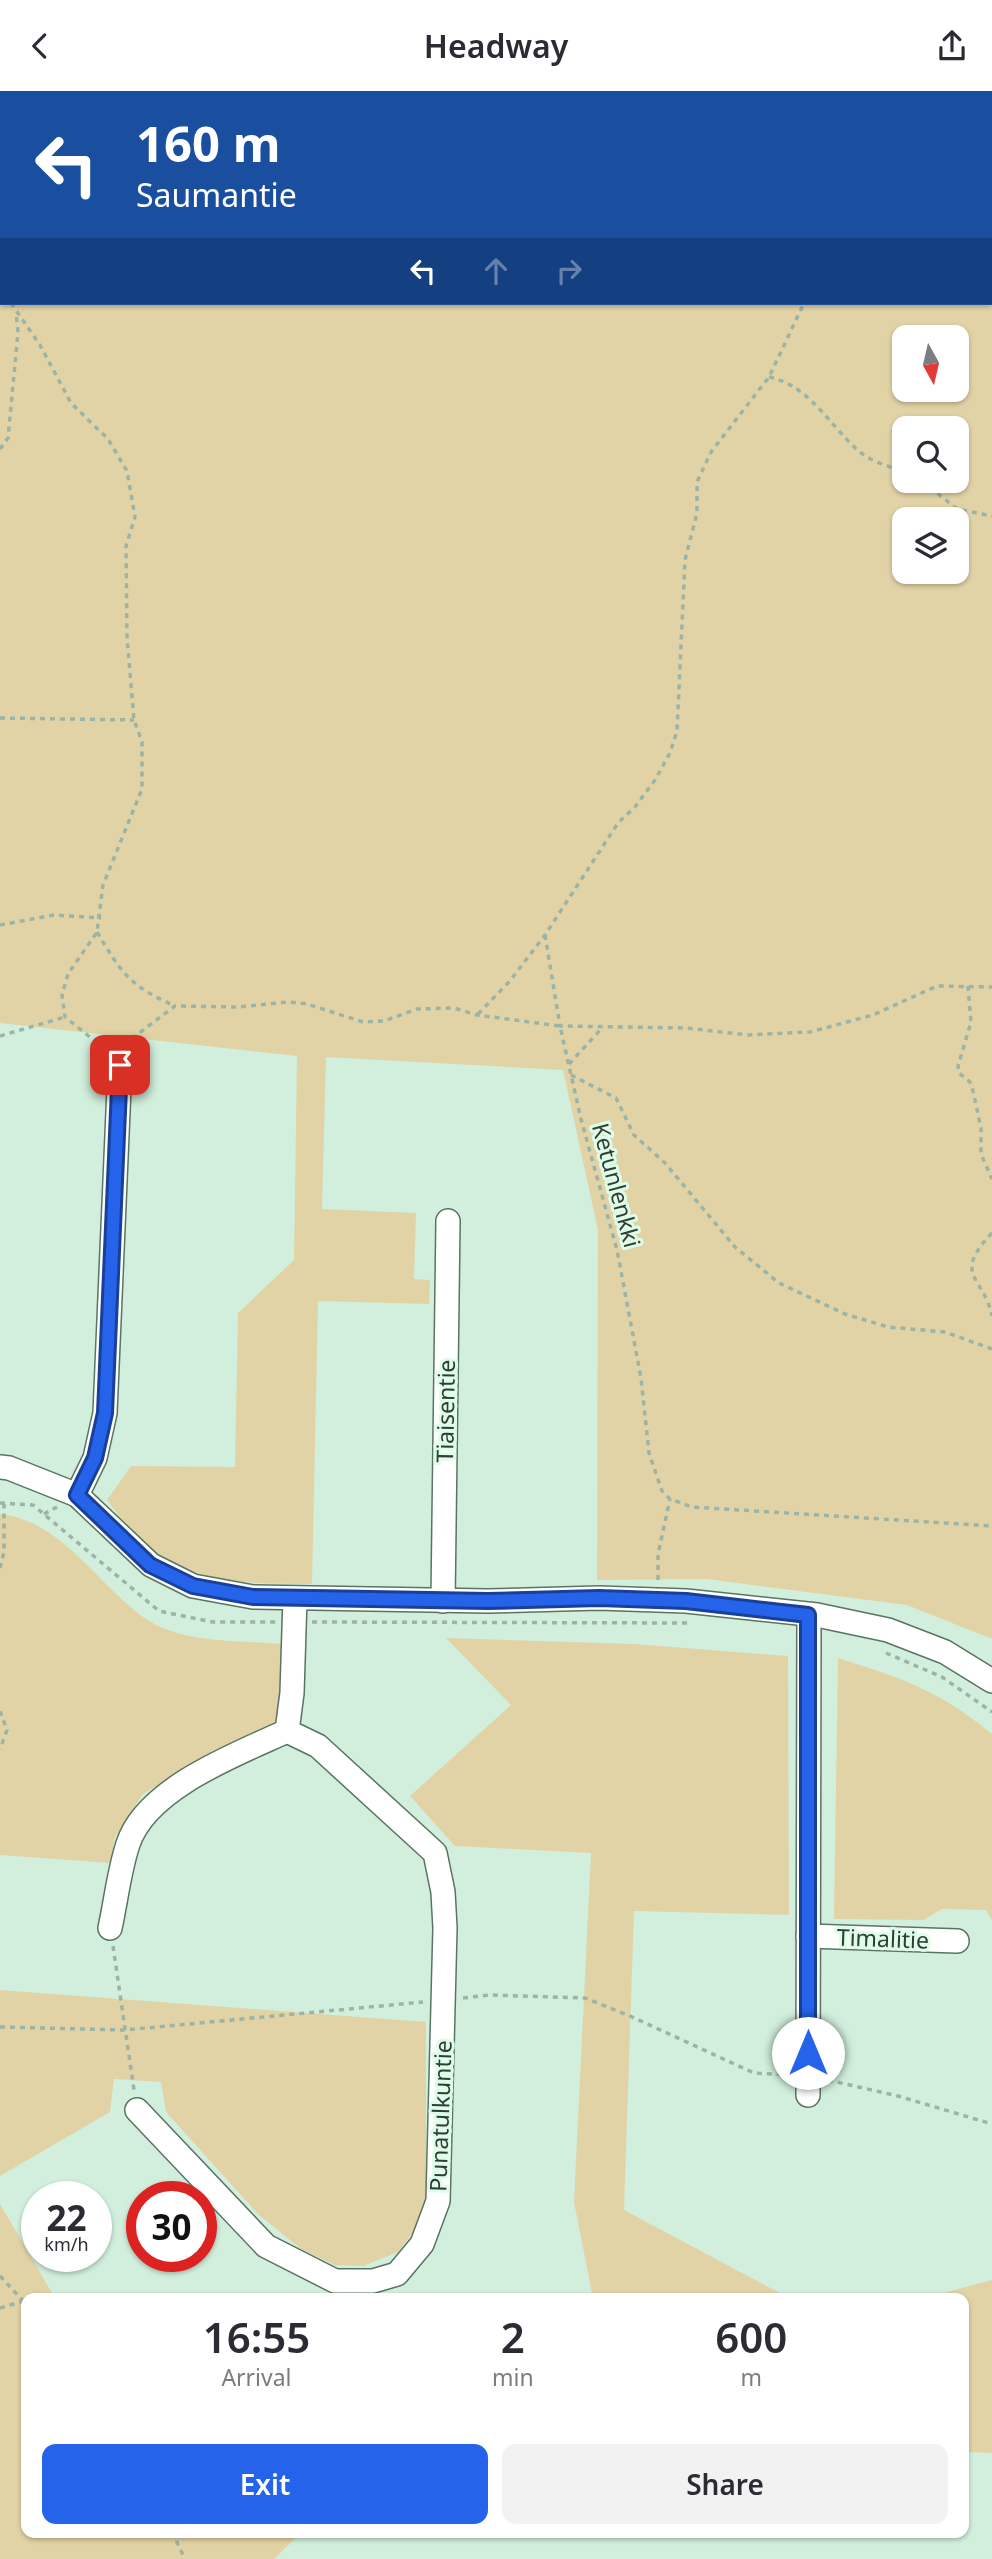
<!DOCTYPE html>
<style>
:root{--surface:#fff;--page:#f2f2f3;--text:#2b2b33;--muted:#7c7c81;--accent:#2563eb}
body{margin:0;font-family:"Noto Sans",sans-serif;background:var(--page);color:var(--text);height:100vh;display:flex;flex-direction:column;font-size:26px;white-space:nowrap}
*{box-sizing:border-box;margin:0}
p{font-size:23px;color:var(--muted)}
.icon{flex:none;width:38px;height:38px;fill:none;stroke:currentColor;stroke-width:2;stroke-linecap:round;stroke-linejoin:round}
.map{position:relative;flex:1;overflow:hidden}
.side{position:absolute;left:21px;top:2202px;width:948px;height:245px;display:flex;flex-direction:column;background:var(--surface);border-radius:14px;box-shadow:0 2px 5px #0004}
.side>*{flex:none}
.guide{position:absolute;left:0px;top:0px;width:992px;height:214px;box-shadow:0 2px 5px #0004;background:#1a4fa0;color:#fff;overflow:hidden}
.needle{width:46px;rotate:172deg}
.controls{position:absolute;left:892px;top:234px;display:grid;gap:14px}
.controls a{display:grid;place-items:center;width:77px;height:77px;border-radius:14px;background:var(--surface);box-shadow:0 2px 5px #0004;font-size:35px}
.speed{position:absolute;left:21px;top:2090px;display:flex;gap:14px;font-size:35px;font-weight:700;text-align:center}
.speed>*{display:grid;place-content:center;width:91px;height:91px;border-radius:50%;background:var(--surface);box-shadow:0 2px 5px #0004;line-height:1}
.speed small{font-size:18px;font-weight:400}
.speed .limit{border:10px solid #d22;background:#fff;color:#111}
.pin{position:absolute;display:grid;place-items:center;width:60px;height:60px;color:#fff;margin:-30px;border-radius:14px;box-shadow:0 4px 10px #0006}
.me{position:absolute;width:77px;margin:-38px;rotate:0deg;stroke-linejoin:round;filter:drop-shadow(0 0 5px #0008)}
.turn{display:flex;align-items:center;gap:24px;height:147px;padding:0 21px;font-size:32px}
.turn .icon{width:91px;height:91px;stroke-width:2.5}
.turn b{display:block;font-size:49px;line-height:60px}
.lanes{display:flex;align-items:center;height:66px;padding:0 21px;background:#0003;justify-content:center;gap:35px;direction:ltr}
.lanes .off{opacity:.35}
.eta{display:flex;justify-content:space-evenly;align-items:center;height:119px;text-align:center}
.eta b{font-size:42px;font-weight:600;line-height:49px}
.primary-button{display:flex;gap:14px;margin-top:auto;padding:14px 21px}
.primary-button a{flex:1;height:80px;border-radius:14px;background:var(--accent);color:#fff;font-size:28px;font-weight:600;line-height:80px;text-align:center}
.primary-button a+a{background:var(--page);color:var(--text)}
header{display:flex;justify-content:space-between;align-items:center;height:91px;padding:0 21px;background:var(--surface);font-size:32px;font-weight:600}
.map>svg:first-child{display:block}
.green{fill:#e2d3a7;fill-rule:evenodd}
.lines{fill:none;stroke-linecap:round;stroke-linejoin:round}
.minor-casing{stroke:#597463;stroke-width:26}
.path{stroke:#9cb4a5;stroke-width:3.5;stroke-dasharray:5 5;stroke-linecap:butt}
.minor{stroke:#fff;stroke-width:23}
.route-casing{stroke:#184099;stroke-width:18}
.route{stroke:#2563eb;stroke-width:12}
.labels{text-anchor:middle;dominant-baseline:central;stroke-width:6;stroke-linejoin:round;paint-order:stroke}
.street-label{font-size:23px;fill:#313c35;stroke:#defde9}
</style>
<header><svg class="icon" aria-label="back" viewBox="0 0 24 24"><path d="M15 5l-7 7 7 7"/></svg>Headway<svg class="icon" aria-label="share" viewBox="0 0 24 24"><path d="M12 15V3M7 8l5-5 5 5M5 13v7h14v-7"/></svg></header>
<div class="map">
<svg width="992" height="2468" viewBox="0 0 992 2468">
<rect width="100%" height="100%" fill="#d1efdc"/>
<g class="green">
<path d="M 0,0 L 159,2 L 2,2 L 2,212 L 990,212 L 990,2 L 549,0 L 992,0 L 992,1548 L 907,1514 L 707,1488 L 597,1489 L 598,1139 L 563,979 L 326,966 L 322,1118 L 416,1122 L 414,1188 L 430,1189 L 429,1213 L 318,1210 L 312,1493 C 247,1492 196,1495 142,1451 C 129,1440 118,1423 107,1409 L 131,1375 L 235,1376 L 238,1222 L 294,1169 L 297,965 L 0,932 ZM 905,247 L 957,247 L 957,299 L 905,299 ZM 905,338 L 957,338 L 957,390 L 905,390 ZM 905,429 L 957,429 L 957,481 L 905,481 Z"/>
<path d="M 0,1423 C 63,1430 97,1494 146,1528 C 183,1553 239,1549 283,1553 L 285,1593 L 278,1634 L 192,1673 L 143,1703 L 115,1746 L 110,1772 L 0,1764 Z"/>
<polygon points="446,1547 634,1553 788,1565 789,1824 634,1820 624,2119 789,2207 593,2207 574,2111 591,1762 455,1755 410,1705 511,1614"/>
<path d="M 838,1567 C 902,1587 940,1600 992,1643 L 992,1829 L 986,1819 L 942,1818 L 923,1829 L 834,1828 Z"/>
<polygon points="0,1899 426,1931 426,2109 414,2140 398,2161 363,2175 335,2174 301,2158 258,2123 166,2021 161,1991 114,1988 110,2021 0,2085"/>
<polygon points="0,2113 55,2207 26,2207 26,2441 302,2441 274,2468 0,2468"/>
<polygon points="992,2189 992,2362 964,2361 964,2207 925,2207"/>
</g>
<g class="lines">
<defs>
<g id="minor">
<polyline points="0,1376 9,1377 77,1404 151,1474 193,1495 253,1506 488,1510 599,1507 686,1510 817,1524 888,1539 945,1561 992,1590"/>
<polyline points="77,1404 95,1367 105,1322 120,974"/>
<polyline points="443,1510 448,1130"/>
<path d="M 110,1837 C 116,1810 119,1780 128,1753 C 146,1697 237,1663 287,1640"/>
<polyline points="808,1845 957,1850"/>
<polyline points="808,2004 809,1524"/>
<polyline points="137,2019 266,2155 335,2190 373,2190 397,2183 422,2153 438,2110 445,1837 443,1801 435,1762 318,1655 287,1640 292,1602 295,1507"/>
</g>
</defs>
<use href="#minor" class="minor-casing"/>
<g class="path">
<polyline points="767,0 767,2"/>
<polyline points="13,2 14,0"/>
<polyline points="139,2 144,0"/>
<polyline points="2,43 2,46"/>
<polyline points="11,212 40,254 71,312 108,348 127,380 135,426 126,455 127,547 134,629 142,651 142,698 103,794 97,841 68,883 62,904 65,926 106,959"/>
<path d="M 769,286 C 811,295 830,336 860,361 C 872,371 891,376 905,381"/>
<polyline points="0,358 8,347 18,241 16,222"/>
<polyline points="922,390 957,418 992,425"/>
<polyline points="0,627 134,629"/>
<polyline points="0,834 54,824 101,827"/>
<path d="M 97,841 C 122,883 130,895 175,915"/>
<polyline points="545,844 560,935 686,937 748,944 810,941 873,924 937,895 992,896"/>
<polyline points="968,895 971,931 958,975 959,982 970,991 973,1000 981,1037 981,1063 992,1088"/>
<polyline points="478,923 509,891 545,844 618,732 635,716 655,689 670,662 677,640 685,469 697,422 697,391 711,361 769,286 804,212"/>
<polyline points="0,945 65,926"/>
<polyline points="128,957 134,946 175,915 238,916 289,911 307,913 363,931 384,930 417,918 454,917 477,924 560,935 581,1028 617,1159 641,1287 649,1362 662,1400 670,1408 692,1416 992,1435"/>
<polyline points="569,973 602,937"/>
<polyline points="571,984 616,1007 634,1044 665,1072 735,1156 779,1192 845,1223 888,1236 945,1241 992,1258"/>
<path d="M 992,1142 C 951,1185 984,1185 992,1225"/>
<polyline points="0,1412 33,1414 159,1520 213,1531 276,1531"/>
<polyline points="44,1423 57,1416"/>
<polyline points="0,1477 4,1461 4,1413"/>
<polyline points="658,1489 658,1463 670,1408"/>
<polyline points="312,1531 689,1532"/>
<polyline points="886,1562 942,1586 992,1621"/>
<polyline points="0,1620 7,1639 0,1658"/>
<polyline points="113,1855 134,1999"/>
<polyline points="463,1907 489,1904 585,1907 630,1925 754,1982 789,1984"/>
<polyline points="0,1936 125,1939 423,1911"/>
<polyline points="828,1989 898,2005 992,2033"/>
<polyline points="0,2185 26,2213"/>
<polyline points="0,2217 24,2210"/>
<polyline points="172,2441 185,2468"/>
</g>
<use href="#minor" class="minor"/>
</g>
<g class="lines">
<defs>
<polyline id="route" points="120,974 105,1322 95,1367 77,1404 150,1474 193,1495 253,1506 488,1510 599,1507 686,1510 808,1524 808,1962"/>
</defs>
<use href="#route" class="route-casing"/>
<use href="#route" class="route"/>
</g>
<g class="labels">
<g class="street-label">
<text transform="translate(617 1094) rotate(75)">Ketunlenkki</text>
<text transform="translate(445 1320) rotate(-89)">Tiaisentie</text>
<text transform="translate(883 1847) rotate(2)">Timalitie</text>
<text transform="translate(440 2025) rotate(-88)">Punatulkuntie</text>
</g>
</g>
</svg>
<div class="controls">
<a><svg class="needle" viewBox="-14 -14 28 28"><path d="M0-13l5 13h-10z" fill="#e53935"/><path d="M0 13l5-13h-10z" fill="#7c7c81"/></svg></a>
<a><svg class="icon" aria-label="search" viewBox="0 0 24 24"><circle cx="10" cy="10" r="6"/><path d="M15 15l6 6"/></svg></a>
<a><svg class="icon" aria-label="layers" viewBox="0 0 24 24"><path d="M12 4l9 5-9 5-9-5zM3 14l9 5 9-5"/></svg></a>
</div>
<div class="speed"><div>22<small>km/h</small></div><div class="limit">30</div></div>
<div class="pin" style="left:120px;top:974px;background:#d93025"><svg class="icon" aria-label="arrive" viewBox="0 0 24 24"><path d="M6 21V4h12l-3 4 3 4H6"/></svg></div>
<svg class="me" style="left:808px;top:1962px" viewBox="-20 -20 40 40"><circle r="19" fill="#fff"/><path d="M0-13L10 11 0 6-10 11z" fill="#2563eb"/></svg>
<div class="guide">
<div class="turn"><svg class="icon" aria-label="left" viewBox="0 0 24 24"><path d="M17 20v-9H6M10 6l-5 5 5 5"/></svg><div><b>160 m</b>Saumantie</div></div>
<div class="lanes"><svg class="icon" aria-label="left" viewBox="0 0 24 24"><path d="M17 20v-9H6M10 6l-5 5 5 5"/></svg><svg class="icon off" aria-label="ahead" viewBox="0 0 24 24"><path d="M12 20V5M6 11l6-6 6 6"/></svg><svg class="icon off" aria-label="right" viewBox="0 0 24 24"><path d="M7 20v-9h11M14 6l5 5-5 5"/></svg></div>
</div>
<section class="side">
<div class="eta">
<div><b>16:55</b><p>Arrival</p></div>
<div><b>2</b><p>min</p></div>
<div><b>600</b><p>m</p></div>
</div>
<div class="primary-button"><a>Exit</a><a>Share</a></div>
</section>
</div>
